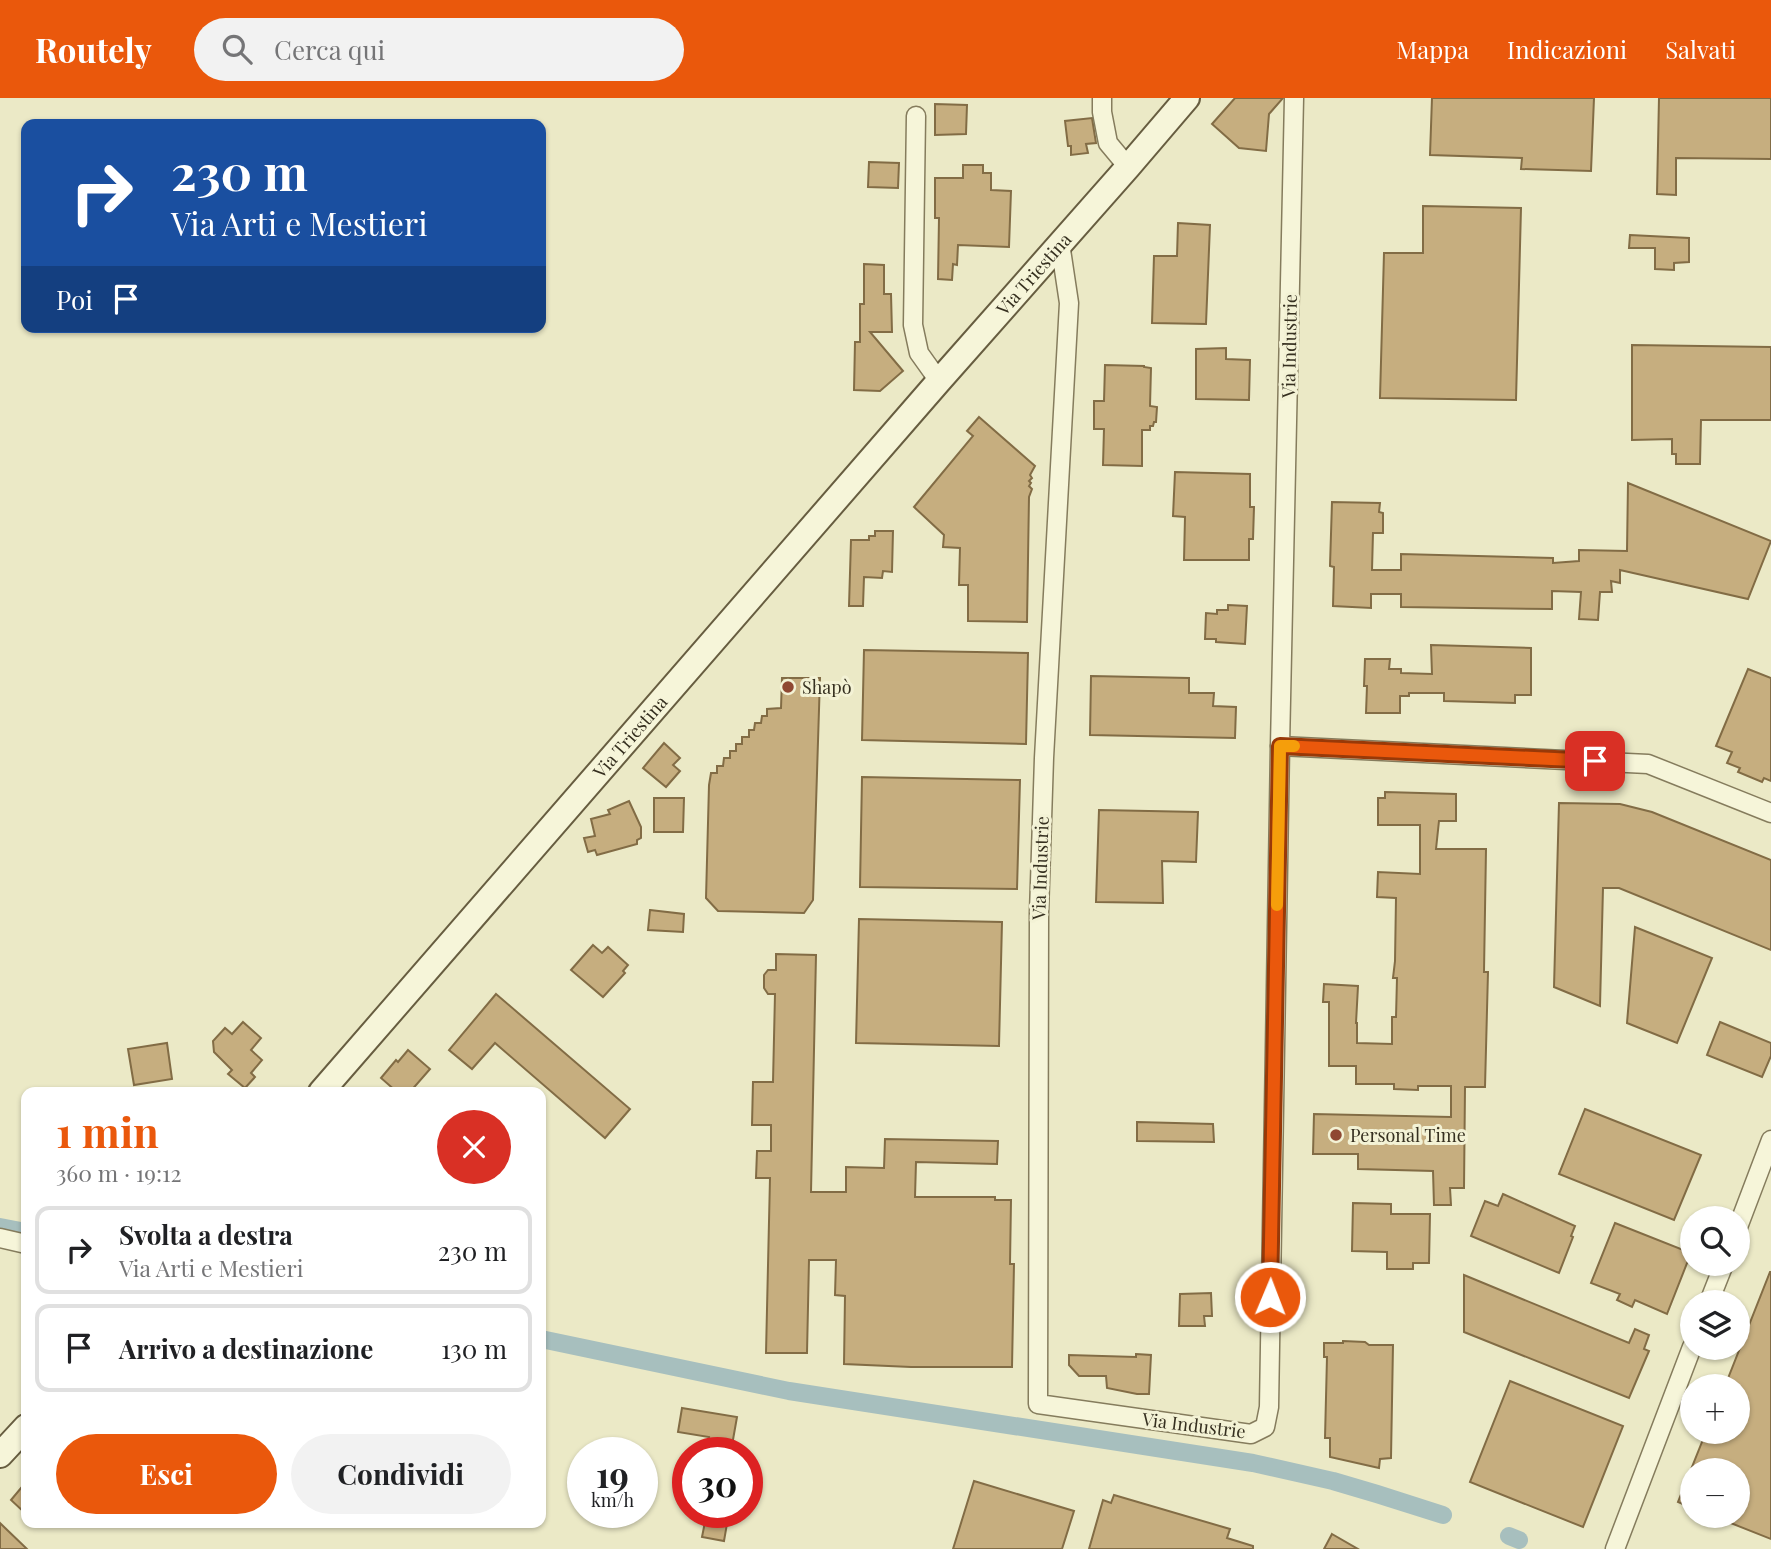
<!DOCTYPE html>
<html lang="it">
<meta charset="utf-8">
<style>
:root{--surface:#fff;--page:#f2f2f2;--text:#202124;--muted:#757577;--line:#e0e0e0;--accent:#ea580c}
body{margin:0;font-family:"Playfair Display",serif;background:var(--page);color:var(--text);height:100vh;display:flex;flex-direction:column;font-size:26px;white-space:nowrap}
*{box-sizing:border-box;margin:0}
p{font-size:23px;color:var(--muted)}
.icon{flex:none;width:38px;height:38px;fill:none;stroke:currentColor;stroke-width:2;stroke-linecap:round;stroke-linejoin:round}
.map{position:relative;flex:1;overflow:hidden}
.drawer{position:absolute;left:21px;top:989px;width:525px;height:441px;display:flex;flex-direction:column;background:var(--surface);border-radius:14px;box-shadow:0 2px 5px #0004}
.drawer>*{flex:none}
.top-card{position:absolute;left:21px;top:21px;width:525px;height:214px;border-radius:14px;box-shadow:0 2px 5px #0004;background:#1a4fa0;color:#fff;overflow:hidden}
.tools{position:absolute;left:1680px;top:1108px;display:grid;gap:14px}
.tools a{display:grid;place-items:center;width:70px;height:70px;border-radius:50%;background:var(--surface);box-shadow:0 2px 5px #0004;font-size:35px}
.speed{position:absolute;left:567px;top:1339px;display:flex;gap:14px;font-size:35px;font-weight:700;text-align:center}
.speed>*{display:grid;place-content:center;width:91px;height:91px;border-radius:50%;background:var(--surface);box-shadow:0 2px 5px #0004;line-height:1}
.speed small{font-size:18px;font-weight:400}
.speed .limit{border:10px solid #d22;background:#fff;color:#111}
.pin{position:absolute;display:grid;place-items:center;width:60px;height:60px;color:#fff;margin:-30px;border-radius:14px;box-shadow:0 4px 10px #0006}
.me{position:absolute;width:77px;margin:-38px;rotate:1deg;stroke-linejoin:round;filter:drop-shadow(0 0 5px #0008)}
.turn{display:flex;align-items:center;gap:24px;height:147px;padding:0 35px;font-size:32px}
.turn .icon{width:91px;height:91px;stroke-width:2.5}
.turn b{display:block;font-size:49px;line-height:60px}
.then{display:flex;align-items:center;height:66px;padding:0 35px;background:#0003;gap:14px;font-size:26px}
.round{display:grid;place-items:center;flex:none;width:74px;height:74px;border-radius:37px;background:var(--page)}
.headline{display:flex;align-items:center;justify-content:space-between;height:119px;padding:0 35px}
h1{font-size:42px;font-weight:700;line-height:52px;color:var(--accent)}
.primary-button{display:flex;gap:14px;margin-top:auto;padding:14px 35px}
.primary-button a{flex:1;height:80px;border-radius:42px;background:var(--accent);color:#fff;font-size:28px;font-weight:700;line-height:80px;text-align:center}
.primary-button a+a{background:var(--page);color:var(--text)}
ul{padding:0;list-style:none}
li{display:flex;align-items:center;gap:21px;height:88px;margin:0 14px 10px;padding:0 21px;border:4px solid var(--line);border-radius:14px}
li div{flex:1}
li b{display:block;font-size:26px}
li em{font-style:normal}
header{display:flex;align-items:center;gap:42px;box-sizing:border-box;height:98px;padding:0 35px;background:var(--accent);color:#fff}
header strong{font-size:33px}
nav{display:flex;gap:38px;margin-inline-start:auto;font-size:24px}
.search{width:490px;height:63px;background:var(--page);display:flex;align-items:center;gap:18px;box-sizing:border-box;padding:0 24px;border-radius:38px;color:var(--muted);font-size:26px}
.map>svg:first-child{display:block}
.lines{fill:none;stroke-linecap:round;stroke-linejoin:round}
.canal{stroke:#a7bfbe;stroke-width:18}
.building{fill:#c6ae7f;stroke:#826c45;stroke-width:2}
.minor-casing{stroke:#857c5d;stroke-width:21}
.secondary-casing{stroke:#675d40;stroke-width:28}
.minor{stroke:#f6f5d9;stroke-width:18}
.secondary{stroke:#f6f5d9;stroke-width:24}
.route-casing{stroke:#983908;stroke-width:18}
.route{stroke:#ea580c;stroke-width:12}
.slow{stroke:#f59e0b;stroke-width:12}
.poi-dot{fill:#8f4832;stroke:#f3f2d5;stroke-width:2.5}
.labels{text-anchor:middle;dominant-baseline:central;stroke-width:6;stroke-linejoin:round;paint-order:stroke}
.street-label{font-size:18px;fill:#363020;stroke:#f3f2d5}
.poi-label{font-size:18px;fill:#363020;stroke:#f3f2d5;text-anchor:start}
</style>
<header>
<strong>Routely</strong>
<div class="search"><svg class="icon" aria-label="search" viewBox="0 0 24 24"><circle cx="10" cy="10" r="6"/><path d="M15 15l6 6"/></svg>Cerca qui</div>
<nav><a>Mappa</a><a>Indicazioni</a><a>Salvati</a></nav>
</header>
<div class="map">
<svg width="1771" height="1451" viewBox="0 0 1771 1451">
<rect width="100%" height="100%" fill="#ebe9c6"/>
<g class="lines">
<g class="canal">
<polyline points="0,1129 26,1134"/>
<polyline points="541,1241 789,1293 1253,1365 1333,1383 1377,1396 1443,1417"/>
<polyline points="1509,1438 1519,1442"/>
</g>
</g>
<g class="building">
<polygon points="1235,0 1283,0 1269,16 1266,53 1239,50 1212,26"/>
<polygon points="1432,0 1594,0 1591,73 1521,71 1522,60 1430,57"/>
<polygon points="1659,0 1771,0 1771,61 1676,60 1676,97 1657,96"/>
<polygon points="935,6 967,7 966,36 935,37"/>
<polygon points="1092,20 1096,45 1086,46 1088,55 1071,57 1071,48 1068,48 1065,23"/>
<polygon points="869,64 899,65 898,90 868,89"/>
<polygon points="963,67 983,67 983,75 991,75 991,92 1011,93 1009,149 958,147 957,167 953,166 952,182 938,181 939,120 935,120 935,80 963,80"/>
<polygon points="1423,108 1521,110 1516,302 1380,300 1384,155 1423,155"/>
<polygon points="1178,125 1210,127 1206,226 1152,225 1154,158 1177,158"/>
<polygon points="1630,137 1689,140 1689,164 1674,165 1674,172 1655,171 1655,150 1629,150"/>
<polygon points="864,166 884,167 884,196 891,196 892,234 870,234 903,273 880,293 854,292 855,244 860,244 860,206 864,206"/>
<polygon points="1632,247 1771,249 1771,322 1701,322 1700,366 1676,366 1676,356 1672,356 1672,341 1632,342"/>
<polygon points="1226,250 1226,261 1250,262 1249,302 1196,301 1196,251"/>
<polygon points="1105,267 1144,268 1144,269 1151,270 1150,308 1157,309 1156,324 1154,324 1153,328 1150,328 1150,332 1142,332 1142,368 1103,367 1104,331 1094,331 1094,303 1104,303"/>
<polygon points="979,319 1035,368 1030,377 1032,380 1029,383 1031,385 1029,388 1032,391 1029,399 1027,524 968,523 968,487 959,487 960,450 943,449 944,437 914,409 973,338 967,333"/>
<polygon points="1175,374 1250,376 1250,409 1254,409 1253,441 1249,441 1249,462 1184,462 1185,419 1173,418"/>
<polygon points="1628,385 1771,443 1748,501 1620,472 1620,485 1611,483 1612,494 1600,494 1598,522 1579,521 1581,494 1552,493 1552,511 1401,509 1401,496 1371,496 1371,510 1333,508 1334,469 1330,468 1332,404 1380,405 1379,414 1383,415 1383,435 1373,435 1372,472 1401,472 1401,456 1553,460 1553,465 1579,463 1579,452 1627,453"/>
<polygon points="875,433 893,433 892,474 883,473 882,480 864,479 863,508 849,508 851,442 869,442 869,438 875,438"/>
<polygon points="1228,507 1247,508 1245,546 1216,544 1216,541 1205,541 1206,515 1217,516 1217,512 1228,512"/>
<polygon points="1431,547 1531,550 1531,597 1515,597 1515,605 1444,603 1444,595 1409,595 1409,598 1400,598 1400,615 1366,615 1367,588 1364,588 1365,561 1390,561 1389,571 1401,571 1401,575 1432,576"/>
<polygon points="864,552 1028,555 1026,646 862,642"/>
<polygon points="1748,571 1771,580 1771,683 1764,680 1762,684 1738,674 1740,670 1727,665 1732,654 1716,648"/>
<polygon points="1091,578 1189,580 1189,595 1214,595 1213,608 1236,609 1235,640 1090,637"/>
<polygon points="782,580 820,580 813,802 804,815 718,813 706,800 709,687 711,675 717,675 717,668 723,668 724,660 730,660 730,653 736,653 736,646 742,646 742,639 749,639 749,632 754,632 755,625 761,625 762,618 767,618 767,611 781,610"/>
<polygon points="664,645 680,660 673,667 680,673 666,689 643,670"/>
<polygon points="862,679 1020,682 1017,791 860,789"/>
<polygon points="1385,694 1456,696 1456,723 1439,723 1436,751 1486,751 1484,874 1488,874 1485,989 1465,989 1464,1090 1450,1090 1451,1107 1434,1107 1433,1073 1358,1071 1358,1056 1313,1056 1314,1016 1451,1019 1451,988 1418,988 1418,992 1394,991 1394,986 1356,986 1356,968 1329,968 1329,904 1323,904 1324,886 1358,888 1356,925 1357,925 1357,945 1392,946 1392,919 1396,919 1397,880 1393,880 1395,863 1396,800 1377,799 1378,774 1420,776 1420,727 1378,727 1378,700 1385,700"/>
<polygon points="654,700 684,700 683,734 654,734"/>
<polygon points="629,703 641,729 641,740 637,742 637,746 597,757 595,752 588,754 584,740 595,738 591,721 610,716 608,712"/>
<polygon points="1559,705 1620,706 1652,714 1771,762 1771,852 1619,790 1603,790 1600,908 1554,889"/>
<polygon points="1099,712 1198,714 1196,764 1162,763 1163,805 1096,804"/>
<polygon points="650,812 684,816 683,834 648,832"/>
<polygon points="859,821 1002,824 999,948 856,945"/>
<polygon points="1635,829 1712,860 1677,945 1627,925"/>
<polygon points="593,847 602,855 608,849 628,867 623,873 625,875 603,899 571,872"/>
<polygon points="776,856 816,857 811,1094 846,1094 846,1069 884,1070 885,1041 998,1043 997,1066 916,1064 915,1099 995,1099 995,1102 1011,1102 1010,1166 1014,1166 1012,1269 911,1269 844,1266 845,1198 835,1197 836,1162 809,1162 807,1255 766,1255 770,1080 756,1080 757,1053 771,1053 771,1027 752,1027 753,984 773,984 775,896 768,896 764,890 764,877 768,872 776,872"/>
<polygon points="496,896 630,1011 605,1040 495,945 472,971 449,952"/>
<polygon points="243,924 261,940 251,952 262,962 251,975 255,979 245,990 228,976 232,972 214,954 213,943 225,930 232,936"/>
<polygon points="1720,924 1771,945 1771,958 1762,979 1707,957"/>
<polygon points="167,945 172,981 134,987 128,951"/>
<polygon points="408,952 430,971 410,994 397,994 381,980 396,962 398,964"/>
<polygon points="1585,1011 1701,1057 1674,1122 1559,1076"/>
<polygon points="1137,1024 1213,1026 1214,1044 1137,1043"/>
<polygon points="1503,1096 1575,1128 1571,1138 1573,1139 1559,1175 1471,1138 1485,1103 1498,1108"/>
<polygon points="1353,1105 1391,1106 1391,1116 1430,1116 1429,1165 1413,1165 1413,1171 1387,1171 1387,1154 1352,1153"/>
<polygon points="1615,1125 1691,1155 1667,1216 1635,1202 1632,1209 1617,1202 1620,1196 1591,1185"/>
<polygon points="1770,1174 1771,1174 1771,1441 1713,1418 1738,1418 1738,1372 1692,1372 1692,1410 1678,1404 1706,1334 1738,1334 1738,1288 1725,1288"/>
<polygon points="1464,1177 1629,1245 1635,1231 1649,1237 1644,1251 1649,1253 1629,1300 1464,1234"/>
<polygon points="1211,1195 1212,1218 1204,1218 1205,1228 1179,1228 1180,1196"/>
<polygon points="1343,1243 1365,1244 1369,1247 1393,1247 1391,1360 1380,1361 1379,1370 1330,1359 1330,1340 1325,1340 1327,1259 1324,1259 1324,1245 1343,1245"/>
<polygon points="1136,1256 1151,1257 1149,1296 1137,1296 1107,1290 1106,1278 1079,1278 1069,1267 1069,1257 1136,1259"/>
<polygon points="1510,1283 1623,1328 1583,1429 1470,1384"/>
<polygon points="682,1310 737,1319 731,1353 707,1349 709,1339 678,1334"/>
<polygon points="974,1383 1074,1413 1062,1451 953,1451"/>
<polygon points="26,1384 26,1416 11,1402"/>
<polygon points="1114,1397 1230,1431 1227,1440 1253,1448 1253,1451 1089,1451 1103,1402 1111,1405"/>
<polygon points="707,1414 729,1414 724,1443 702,1439"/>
<polygon points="0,1425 27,1451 0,1451"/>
<polygon points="1332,1436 1358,1451 1324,1451"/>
</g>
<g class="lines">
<defs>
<g id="minor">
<polyline points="1102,0 1102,14 1108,45 1128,69"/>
<polyline points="916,18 913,227 919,255 939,283"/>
<polyline points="1060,145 1069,205 1044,660 1039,815 1038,1306 1251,1336 1265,1329 1269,1309 1280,648 1294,0"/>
<polyline points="1280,648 1648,666 1771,715"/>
<polyline points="1738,1129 1771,1042"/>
<polyline points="0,1140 26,1146"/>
<polyline points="1709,1204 1724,1166"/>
<polyline points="1615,1451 1692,1249"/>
</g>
<g id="secondary">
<path id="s1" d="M 321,994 L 939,283 L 1128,69 L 1187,0"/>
<polyline points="0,1357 26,1329"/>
</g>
</defs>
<use href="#minor" class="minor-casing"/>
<use href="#secondary" class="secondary-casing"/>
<use href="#minor" class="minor"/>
<use href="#secondary" class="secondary"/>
</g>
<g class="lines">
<defs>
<polyline id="route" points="1270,1199 1280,648 1595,663"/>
</defs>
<use href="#route" class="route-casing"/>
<use href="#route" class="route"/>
<polyline class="slow" points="1277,807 1280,648 1294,648"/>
</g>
<g class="poi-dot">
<circle cx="788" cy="589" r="7"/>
<circle cx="1336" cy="1037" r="7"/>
</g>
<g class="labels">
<g class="street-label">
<text stroke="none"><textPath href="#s1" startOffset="1085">Via Triestina</textPath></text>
<text transform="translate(1289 248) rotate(-89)">Via Industrie</text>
<text stroke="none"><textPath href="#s1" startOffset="471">Via Triestina</textPath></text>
<text transform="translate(1040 770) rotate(-88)">Via Industrie</text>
<text transform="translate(1194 1327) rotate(7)">Via Industrie</text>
</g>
<g class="poi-label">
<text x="802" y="589">Shapò</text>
<text x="1350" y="1037">Personal Time</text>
</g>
</g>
</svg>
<div class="tools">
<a><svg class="icon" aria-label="search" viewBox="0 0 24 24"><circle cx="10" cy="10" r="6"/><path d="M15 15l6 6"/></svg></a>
<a><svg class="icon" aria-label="layers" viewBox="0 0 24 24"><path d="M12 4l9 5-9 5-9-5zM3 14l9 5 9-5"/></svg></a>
<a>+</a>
<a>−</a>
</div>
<div class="speed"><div>19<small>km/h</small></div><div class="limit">30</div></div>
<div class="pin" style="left:1595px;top:663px;background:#d93025"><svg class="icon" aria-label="arrive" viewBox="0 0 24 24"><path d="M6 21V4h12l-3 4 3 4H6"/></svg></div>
<svg class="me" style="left:1270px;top:1199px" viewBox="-20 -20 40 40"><circle r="17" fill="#ea580c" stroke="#fff" stroke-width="3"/><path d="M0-11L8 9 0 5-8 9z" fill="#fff"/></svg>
<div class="top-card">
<div class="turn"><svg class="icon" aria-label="right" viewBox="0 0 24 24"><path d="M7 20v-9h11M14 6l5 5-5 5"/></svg><div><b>230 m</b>Via Arti e Mestieri</div></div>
<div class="then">Poi<svg class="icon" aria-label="arrive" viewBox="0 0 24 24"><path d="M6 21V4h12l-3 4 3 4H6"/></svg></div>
</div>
<section class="drawer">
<div class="headline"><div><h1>1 min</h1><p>360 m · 19:12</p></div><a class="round" style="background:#d93025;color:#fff"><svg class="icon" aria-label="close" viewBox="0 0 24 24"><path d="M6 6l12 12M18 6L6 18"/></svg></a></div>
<ul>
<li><svg class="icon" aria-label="right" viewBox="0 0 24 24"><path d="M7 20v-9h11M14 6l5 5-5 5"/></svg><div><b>Svolta a destra</b><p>Via Arti e Mestieri</p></div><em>230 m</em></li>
<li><svg class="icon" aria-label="arrive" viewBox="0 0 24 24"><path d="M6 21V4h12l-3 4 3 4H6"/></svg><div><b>Arrivo a destinazione</b></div><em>130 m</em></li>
</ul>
<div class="primary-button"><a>Esci</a><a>Condividi</a></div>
</section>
</div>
